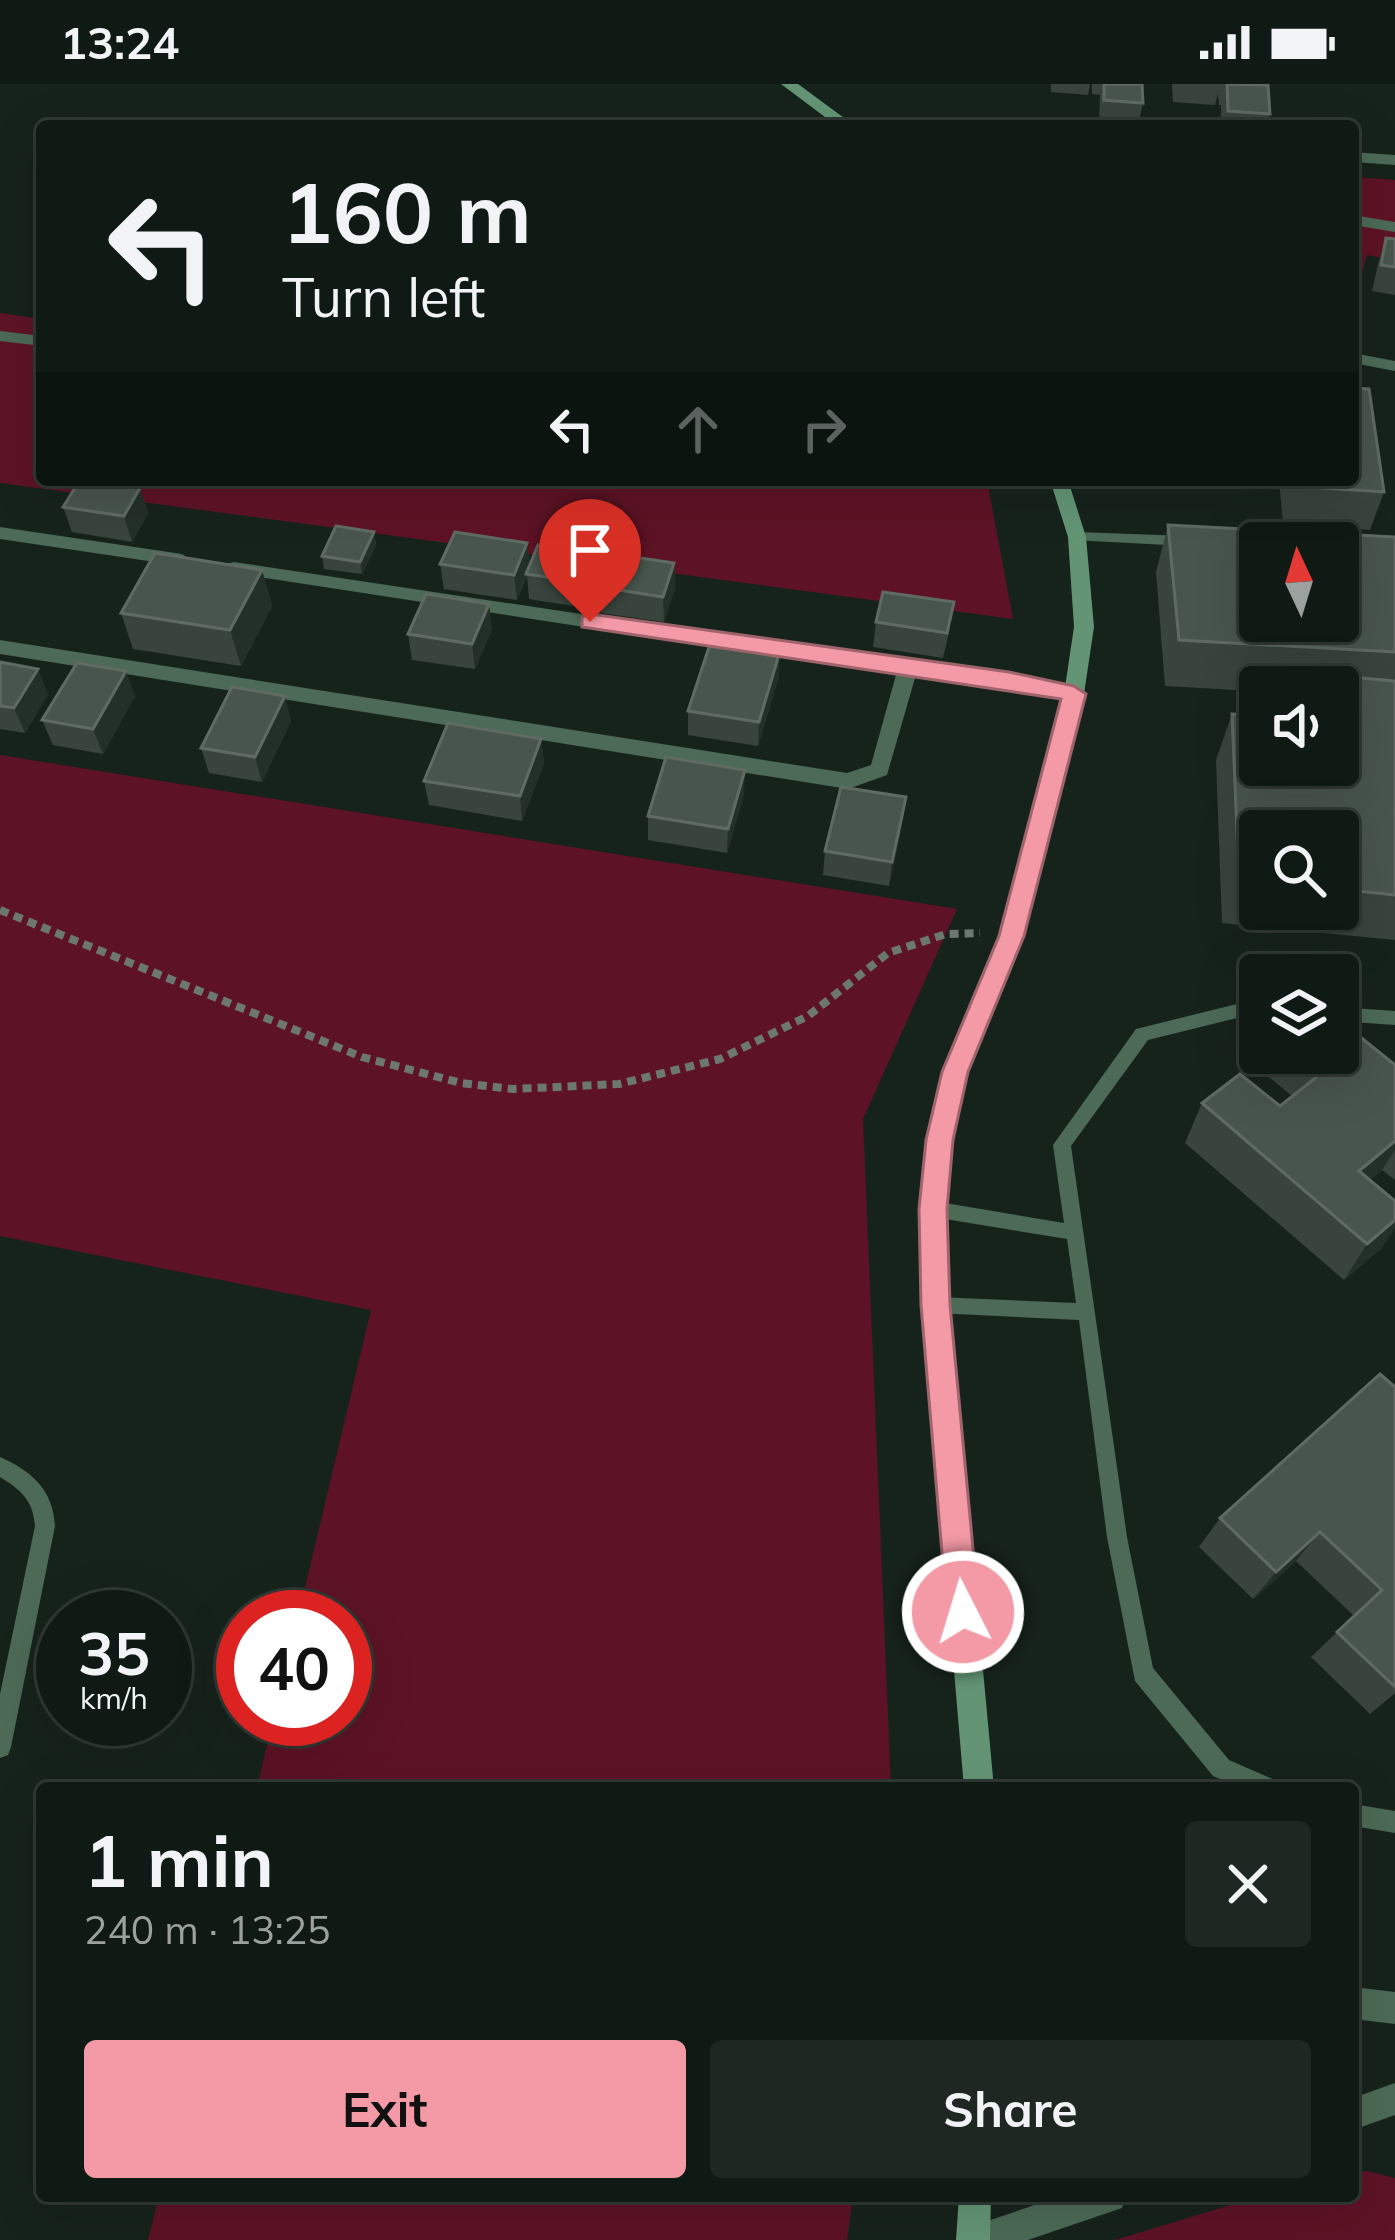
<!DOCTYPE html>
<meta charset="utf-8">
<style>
:root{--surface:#101a14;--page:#1e2722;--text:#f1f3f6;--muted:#9ca1a0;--line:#303834;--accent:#f49aa6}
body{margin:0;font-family:Mulish,sans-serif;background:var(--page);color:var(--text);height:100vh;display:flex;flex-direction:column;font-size:45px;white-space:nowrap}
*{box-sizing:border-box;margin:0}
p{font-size:39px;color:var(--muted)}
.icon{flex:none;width:66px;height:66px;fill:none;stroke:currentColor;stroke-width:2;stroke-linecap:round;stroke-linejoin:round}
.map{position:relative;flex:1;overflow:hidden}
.details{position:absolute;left:36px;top:1698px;width:1323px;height:420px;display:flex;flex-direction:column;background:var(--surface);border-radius:12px;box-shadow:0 12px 48px #0002,0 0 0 3px var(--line)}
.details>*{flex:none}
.top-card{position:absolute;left:36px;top:36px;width:1323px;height:366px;border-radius:12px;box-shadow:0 12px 48px #0002,0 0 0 3px var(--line);background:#101a14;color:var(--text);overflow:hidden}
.needle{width:78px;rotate:356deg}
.buttons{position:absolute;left:1239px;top:438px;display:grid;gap:24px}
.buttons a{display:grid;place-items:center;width:120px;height:120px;border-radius:12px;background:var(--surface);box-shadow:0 12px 48px #0002,0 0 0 3px var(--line);font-size:60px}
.speed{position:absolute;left:36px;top:1506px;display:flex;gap:24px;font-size:60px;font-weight:700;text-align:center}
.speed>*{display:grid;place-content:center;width:156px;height:156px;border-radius:50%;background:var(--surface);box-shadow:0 12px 48px #0002,0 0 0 3px var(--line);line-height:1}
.speed small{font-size:30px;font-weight:400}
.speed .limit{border:18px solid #d22;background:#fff;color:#111}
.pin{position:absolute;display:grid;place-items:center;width:102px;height:102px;color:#fff;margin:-123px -51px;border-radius:50% 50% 50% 0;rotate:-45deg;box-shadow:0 0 12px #0007}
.pin .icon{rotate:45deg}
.me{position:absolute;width:132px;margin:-66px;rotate:355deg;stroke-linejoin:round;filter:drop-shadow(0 0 9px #0008)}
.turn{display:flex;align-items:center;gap:42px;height:252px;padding:0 48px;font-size:54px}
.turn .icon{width:156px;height:156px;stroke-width:2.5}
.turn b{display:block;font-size:84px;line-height:102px}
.lanes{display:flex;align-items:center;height:114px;padding:0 48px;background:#0003;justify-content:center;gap:60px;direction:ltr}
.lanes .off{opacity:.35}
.round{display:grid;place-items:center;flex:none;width:126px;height:126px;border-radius:12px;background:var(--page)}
.headline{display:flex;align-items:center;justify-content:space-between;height:204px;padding:0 48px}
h1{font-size:72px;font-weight:700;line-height:90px}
.action{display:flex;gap:24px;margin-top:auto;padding:24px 48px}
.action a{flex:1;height:138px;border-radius:12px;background:var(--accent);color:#111;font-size:48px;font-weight:700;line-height:138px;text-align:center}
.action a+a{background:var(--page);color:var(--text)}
.status{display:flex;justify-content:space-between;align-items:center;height:84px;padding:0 60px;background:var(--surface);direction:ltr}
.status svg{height:33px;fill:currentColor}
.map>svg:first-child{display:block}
.green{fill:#5d1325}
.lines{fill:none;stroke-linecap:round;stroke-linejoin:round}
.path{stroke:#6c7770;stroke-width:8;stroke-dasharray:9 6;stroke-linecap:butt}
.lane{fill:#4c6a56;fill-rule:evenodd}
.street{fill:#4c6a56;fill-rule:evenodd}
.secondary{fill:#639575;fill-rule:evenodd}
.wall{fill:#38443c;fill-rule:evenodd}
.shaded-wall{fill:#233028}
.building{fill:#48554c;stroke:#5e6a62;stroke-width:3;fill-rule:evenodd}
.route{fill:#f49aa6;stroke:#9f646c;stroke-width:3}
</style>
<div class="status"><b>13:24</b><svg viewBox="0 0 49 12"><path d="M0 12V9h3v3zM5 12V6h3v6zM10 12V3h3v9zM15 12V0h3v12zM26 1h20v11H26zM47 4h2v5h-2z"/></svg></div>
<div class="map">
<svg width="1395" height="2156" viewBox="0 0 1395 2156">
<rect width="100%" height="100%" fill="#16231b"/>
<g class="green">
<polygon points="1353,93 1395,96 1395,177 1367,171 1359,199 1353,198"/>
<polygon points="0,229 42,235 42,396 987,396 1013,535 0,399"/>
<polygon points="0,671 957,825 863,1035 891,1704 257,1704 273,1635 345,1635 345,1533 298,1533 371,1226 0,1152"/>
<polygon points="1367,2087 1395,2094 1395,2156 1115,2156 1260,2112 1353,2112 1353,2088"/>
<polygon points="159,2112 853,2112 847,2156 148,2156"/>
</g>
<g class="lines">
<polyline class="path" points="0,826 362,973 461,999 513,1005 619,1000 720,975 808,932 888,869 946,850 980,849"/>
<g class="lane">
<polygon points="1077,448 1187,452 1194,457 1187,462 1072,456 1070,453"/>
<polygon points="1245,918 1260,919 1260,933 1245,932 1148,956 1071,1062 1127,1453 1153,1584 1229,1676 1275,1696 1278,1704 1241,1704 1213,1692 1135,1597 1107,1453 1079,1236 936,1229 929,1227 927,1221 929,1215 936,1213 1076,1219 1067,1155 933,1133 927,1131 924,1125 927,1119 933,1117 1064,1139 1053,1061 1136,945"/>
<polygon points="1338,923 1395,927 1395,941 1338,937"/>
<path d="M 0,1373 C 32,1387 53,1406 55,1442 L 11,1663 L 8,1671 L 0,1674 L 0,1610 L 35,1442 C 33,1416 21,1406 0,1393 Z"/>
<polygon points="1353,1720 1395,1727 1395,1749 1353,1742"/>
</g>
<g class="street">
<polygon points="1353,68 1395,71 1395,81 1353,78"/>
<polygon points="1353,131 1395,138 1395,148 1353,141"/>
<polygon points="0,247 42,252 42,262 0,257"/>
<polygon points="1353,269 1395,277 1395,287 1353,279"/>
<polygon points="0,443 182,470 191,476 182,482 0,455"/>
<path d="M 234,478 L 907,579 C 944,583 1060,588 1084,610 L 1074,617 L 1009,603 L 915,594 L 887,691 L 848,705 L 0,570 L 0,556 L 847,689 L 871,681 L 896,591 L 227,488 L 227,480 Z"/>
<polygon points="1353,1903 1395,1908 1395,1940 1353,1935"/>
<polygon points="1395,1999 1395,2031 1353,2046 1353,2014"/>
<polygon points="1061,2112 1126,2112 1122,2124 1028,2156 962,2156 967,2144"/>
</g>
<g class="secondary">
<polygon points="781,0 798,0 855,42 837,42"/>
<polygon points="1050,396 1068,396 1086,453 1094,543 1084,610 1020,859 967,988 951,1056 945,1125 949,1221 994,1704 964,1704 923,1221 921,1125 927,1056 943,988 998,859 1064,610 1074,543 1068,453"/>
<polygon points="959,2112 991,2112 990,2156 956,2156"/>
</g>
</g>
<g class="wall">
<polygon points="1051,0 1090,0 1088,11 1051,8"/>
<polygon points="1092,0 1142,0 1143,19 1138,42 1099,42 1100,11 1092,10"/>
<polygon points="1172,0 1262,0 1270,30 1267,42 1221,42 1221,21 1219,21 1218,10 1215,21 1173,18"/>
<polygon points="1386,154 1395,155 1395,211 1372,207 1378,180"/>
<polygon points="1279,396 1353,396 1384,408 1370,446 1283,439"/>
<polygon points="140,404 148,429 132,458 72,448 63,423"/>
<path d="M 1168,441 L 1395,453 L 1395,856 L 1222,839 L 1216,676 L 1232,630 L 1246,631 L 1254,607 L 1165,602 L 1156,488 ZM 1260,603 L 1338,603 L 1260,681 ZM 1260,747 L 1338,747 L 1338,825 L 1260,825 Z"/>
<polygon points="374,448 376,461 362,490 324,485 322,472"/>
<polygon points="527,459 530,482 601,470 602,496 592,525 529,515 527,492 517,516 444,505 440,480"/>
<polygon points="674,479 675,505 664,538 601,529 600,503"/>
<polygon points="262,486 272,522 241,582 133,565 121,529"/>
<polygon points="876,538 950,544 943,574 873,563"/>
<polygon points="492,545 475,585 412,576 408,550"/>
<polygon points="0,578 48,610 25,649 0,645"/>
<polygon points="779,592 758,662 688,651 688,627"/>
<polygon points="135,612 103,670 53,661 42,636"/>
<polygon points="291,637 262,698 209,689 201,664"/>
<polygon points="541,655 544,679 522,737 429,721 424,697"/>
<polygon points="744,710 727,769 648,756 648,732"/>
<polygon points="903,737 889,802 823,791 825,767"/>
<polygon points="1273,969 1338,969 1395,981 1395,1096 1382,1086 1370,1096 1382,1164 1344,1196 1185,1059 1202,1019 1280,1022 1292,1012 1264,989"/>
<polygon points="1395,1303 1395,1609 1370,1630 1311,1573 1354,1532 1296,1477 1253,1515 1199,1463 1220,1434"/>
</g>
<g class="shaded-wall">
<polygon points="140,404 148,429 132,458 124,432"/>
<polygon points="374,448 376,461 362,490 360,478"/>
<polygon points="527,459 530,484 517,516 514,491"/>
<polygon points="601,470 602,496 592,525 590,499"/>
<polygon points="674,479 675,505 664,538 663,513"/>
<polygon points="262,486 272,522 241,582 230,546"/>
<polygon points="489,520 492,545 475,585 472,560"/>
<polygon points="780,567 779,592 758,662 759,638"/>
<polygon points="38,585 48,610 25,649 14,624"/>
<polygon points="126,587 135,612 103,670 93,645"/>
<polygon points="285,612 291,637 262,698 255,673"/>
<polygon points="541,655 544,679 522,737 520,712"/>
<polygon points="745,686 744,710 727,769 728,745"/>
<polygon points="906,713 903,737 889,802 892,778"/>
<polygon points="1395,1057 1395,1066 1382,1086 1336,1125 1359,1087"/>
<polygon points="1395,1136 1395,1144 1382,1164 1344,1196 1367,1160"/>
<polygon points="1320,1448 1296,1477 1253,1515 1276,1488"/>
</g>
<g class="building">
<polygon points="1104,0 1142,0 1143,19 1104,16"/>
<polygon points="1227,0 1268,1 1270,30 1228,27"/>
<polygon points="1386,154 1395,155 1395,183 1381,181"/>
<polygon points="1353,304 1369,305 1384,408 1295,402 1295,396 1353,396"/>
<polygon points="80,396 87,396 140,404 124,432 63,423"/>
<path d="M 1168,441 L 1395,453 L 1395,568 L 1179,556 ZM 1260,459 L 1338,459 L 1338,537 L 1260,537 Z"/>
<polygon points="336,442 374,448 360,478 322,472"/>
<polygon points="455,448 527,459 514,491 440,480"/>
<polygon points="538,461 601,470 590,499 526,490"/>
<polygon points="155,469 262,486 230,546 121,529"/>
<polygon points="613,470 674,479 663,513 600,503"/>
<polygon points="883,508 954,518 947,549 876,538"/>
<polygon points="426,510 489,520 472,560 408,550"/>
<polygon points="711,557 780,567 759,638 688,627"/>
<polygon points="0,578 38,585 14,624 0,622"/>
<polygon points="77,579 126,587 93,645 42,636"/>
<polygon points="1262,585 1395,597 1395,811 1338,805 1338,747 1260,747 1260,798 1239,796 1232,630 1260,633 1260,681 1338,681 1338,603 1263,603"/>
<polygon points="232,603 285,612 255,673 201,664"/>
<polygon points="448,639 541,655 520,712 424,697"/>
<polygon points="666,673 745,686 728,745 648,732"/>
<polygon points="841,703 906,713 892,778 825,767"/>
<polygon points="1338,935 1395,981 1395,1057 1359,1087 1395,1117 1395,1136 1367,1160 1202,1019 1240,990 1280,1022 1328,984 1309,969 1338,969"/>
<polygon points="1380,1290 1395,1303 1395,1603 1337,1548 1382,1506 1320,1448 1276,1488 1220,1434"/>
</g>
<polygon class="route" points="590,530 1009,588 1074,602 1086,610 1024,852 968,988 953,1056 947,1125 950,1221 979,1528 974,1539 963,1544 952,1539 947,1528 921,1221 919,1125 926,1056 942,988 999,852 1061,615 582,543 582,533"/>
</svg>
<div class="buttons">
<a><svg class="needle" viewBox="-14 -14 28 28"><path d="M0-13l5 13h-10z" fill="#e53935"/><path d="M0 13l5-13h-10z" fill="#9ca1a0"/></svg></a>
<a><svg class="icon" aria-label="sound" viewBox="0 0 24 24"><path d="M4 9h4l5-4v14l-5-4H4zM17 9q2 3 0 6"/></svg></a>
<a><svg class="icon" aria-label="search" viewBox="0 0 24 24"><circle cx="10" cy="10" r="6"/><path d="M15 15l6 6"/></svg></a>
<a><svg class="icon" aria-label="layers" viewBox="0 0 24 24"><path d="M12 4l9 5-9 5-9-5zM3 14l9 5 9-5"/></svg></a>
</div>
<div class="speed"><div>35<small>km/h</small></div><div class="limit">40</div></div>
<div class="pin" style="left:590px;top:538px;background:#d93025"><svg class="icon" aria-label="arrive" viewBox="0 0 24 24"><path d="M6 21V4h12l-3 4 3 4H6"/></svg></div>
<svg class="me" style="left:963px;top:1528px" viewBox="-20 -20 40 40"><circle r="17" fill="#f49aa6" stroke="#fff" stroke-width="3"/><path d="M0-11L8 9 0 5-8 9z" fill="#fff"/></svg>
<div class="top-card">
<div class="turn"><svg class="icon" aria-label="left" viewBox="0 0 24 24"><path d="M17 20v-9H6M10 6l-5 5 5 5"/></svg><div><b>160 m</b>Turn left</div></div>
<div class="lanes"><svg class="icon" aria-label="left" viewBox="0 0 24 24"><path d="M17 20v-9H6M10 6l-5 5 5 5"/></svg><svg class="icon off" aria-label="ahead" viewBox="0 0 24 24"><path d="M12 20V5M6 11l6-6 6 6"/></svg><svg class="icon off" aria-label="right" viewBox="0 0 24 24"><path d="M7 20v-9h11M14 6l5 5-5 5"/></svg></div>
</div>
<section class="details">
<div class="headline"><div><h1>1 min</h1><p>240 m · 13:25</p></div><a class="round"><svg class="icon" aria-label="close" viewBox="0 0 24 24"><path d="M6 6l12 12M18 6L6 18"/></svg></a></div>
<div class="action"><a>Exit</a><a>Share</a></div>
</section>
</div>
